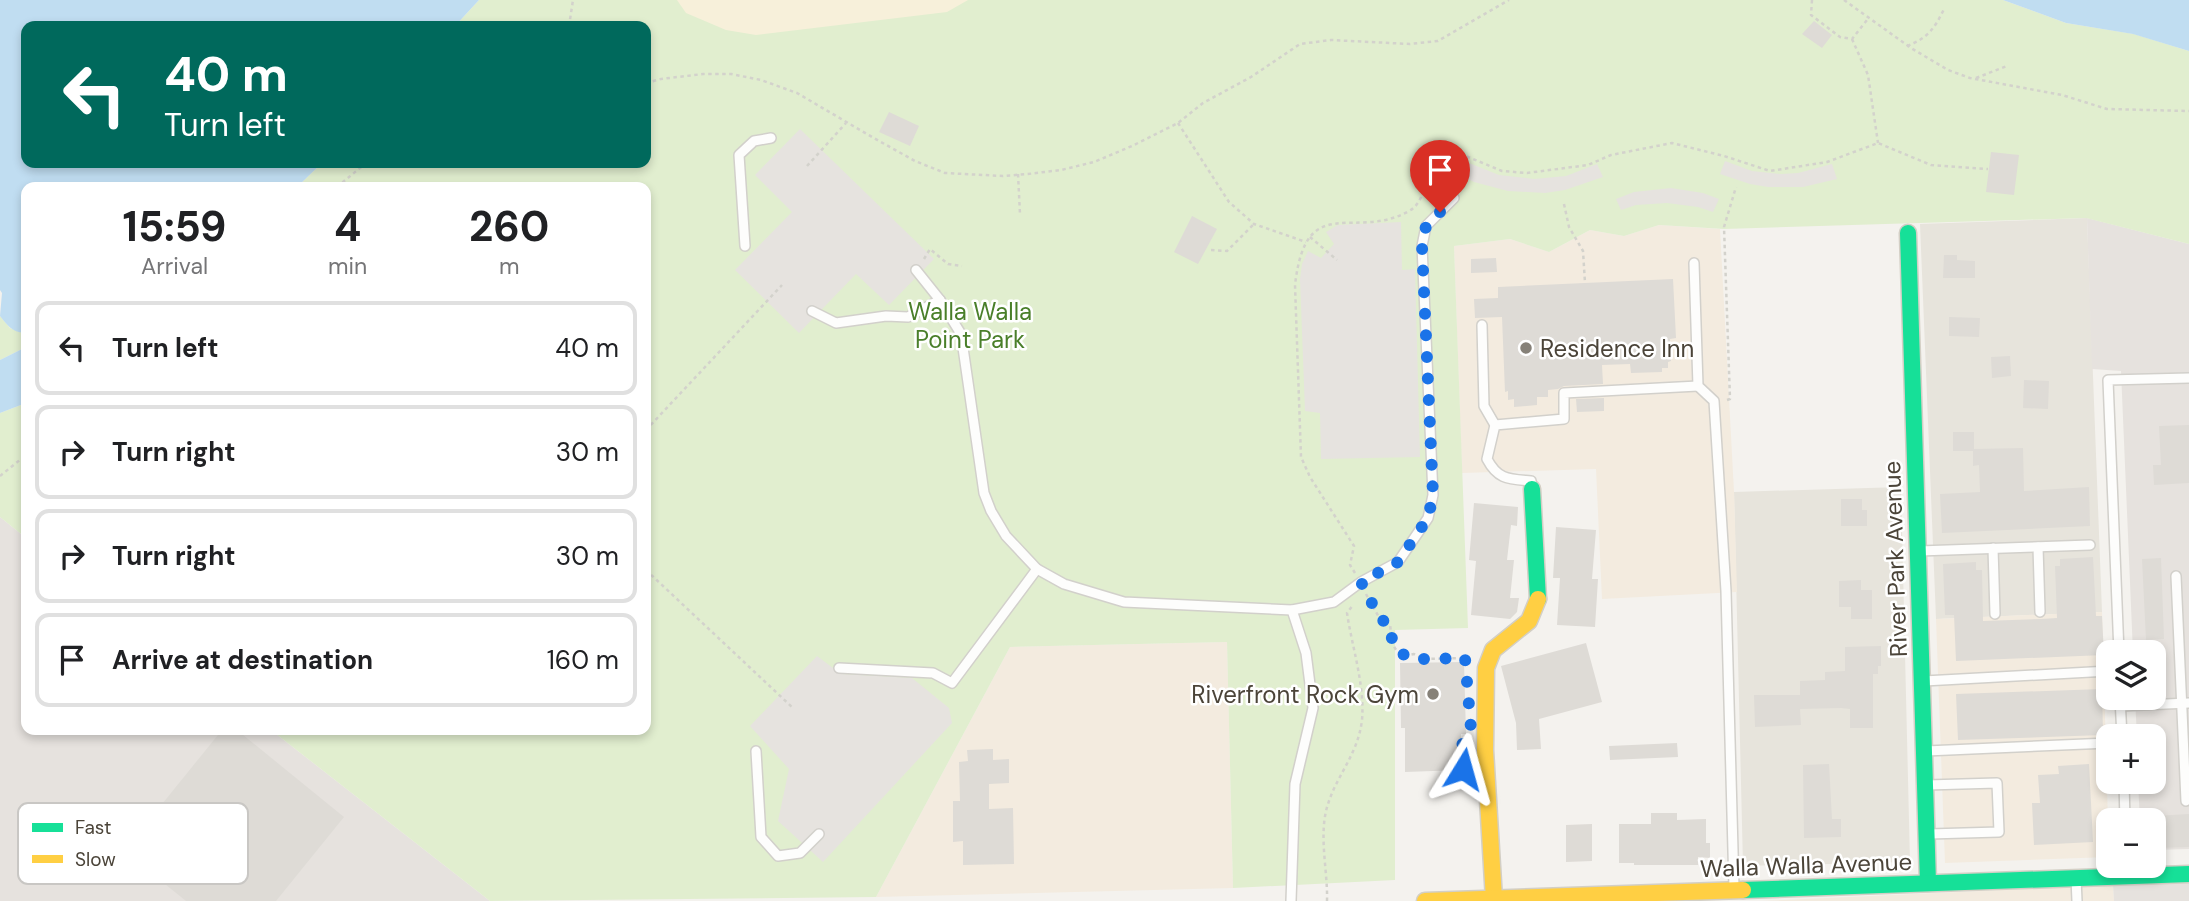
<!DOCTYPE html>
<meta charset="utf-8">
<style>
:root{--surface:#fff;--page:#f6f6f6;--text:#202124;--muted:#757577;--line:#e0e0e0}
body{margin:0;font-family:"DM Sans",sans-serif;background:var(--page);color:var(--text);height:100vh;display:flex;flex-direction:column;font-size:26px;white-space:nowrap}
*{box-sizing:border-box;margin:0}
p{font-size:23px;color:var(--muted)}
.icon{flex:none;width:38px;height:38px;fill:none;stroke:currentColor;stroke-width:2;stroke-linecap:round;stroke-linejoin:round}
.map{position:relative;flex:1;overflow:hidden}
.details{position:absolute;left:21px;top:182px;width:630px;height:553px;display:flex;flex-direction:column;background:var(--surface);border-radius:14px;box-shadow:0 4px 10px #0003}
.details>*{flex:none}
.top-card{position:absolute;left:21px;top:21px;width:630px;height:147px;border-radius:14px;box-shadow:0 4px 10px #0003;background:#00695c;color:#fff;overflow:hidden}
.tools{position:absolute;left:2096px;top:640px;display:grid;gap:14px}
.tools a{display:grid;place-items:center;width:70px;height:70px;border-radius:14px;background:var(--surface);box-shadow:0 4px 10px #0003;font-size:35px}
.pin{position:absolute;display:grid;place-items:center;width:60px;height:60px;color:#fff;margin:-72px -30px;border-radius:50% 50% 50% 0;rotate:-45deg;box-shadow:0 0 7px #0007}
.pin .icon{rotate:45deg}
.me{position:absolute;width:77px;margin:-38px;rotate:8deg;stroke-linejoin:round;filter:drop-shadow(0 0 5px #0008)}
.turn{display:flex;align-items:center;gap:24px;height:147px;padding:0 28px;font-size:32px}
.turn .icon{width:91px;height:91px;stroke-width:2.5}
.turn b{display:block;font-size:49px;line-height:60px}
.eta{display:flex;justify-content:space-evenly;align-items:center;height:119px;text-align:center}
.eta b{font-size:42px;font-weight:700;line-height:49px}
ul{padding:0;list-style:none}
li{display:flex;align-items:center;gap:21px;height:94px;margin:0 14px 10px;padding:0 14px;border:4px solid var(--line);border-radius:14px}
li div{flex:1}
li b{display:block;font-size:26px}
li em{font-style:normal}
.map>svg:first-child{display:block}
.residential{fill:#e7e4dc}
.commercial{fill:#f3ebdf}
.industrial{fill:#e6e2de}
.green{fill:#e1eecf}
.sand{fill:#f7f0da}
.parking{fill:#e6e3df}
.water{fill:#c0ddf1}
.building{fill:#dedbd6}
.lines{fill:none;stroke-linecap:round;stroke-linejoin:round}
.lane-casing{stroke:#d2d0cb;stroke-width:12}
.fast-casing{stroke:#d3cfc5;stroke-width:19}
.slow-casing{stroke:#d3cfc5;stroke-width:19}
.path{stroke:#d3d2cc;stroke-width:2.5;stroke-dasharray:3.5 3.5;stroke-linecap:butt}
.lane{stroke:#fdfdfc;stroke-width:9}
.fast{stroke:#16e098;stroke-width:16}
.slow{stroke:#ffcf43;stroke-width:16}
.route{stroke:#1a73e8;stroke-width:12;stroke-dasharray:0 21.6}
.poi-dot{fill:#868178;stroke:#fff;stroke-width:2.5}
.labels{text-anchor:middle;dominant-baseline:central;stroke-width:5;stroke-linejoin:round;paint-order:stroke}
.park-label{font-size:24px;fill:#4a7f2a;stroke:#fff}
.poi-label{font-size:24px;fill:#4b4439;stroke:#fff;text-anchor:start}
.street-label{font-size:24px;fill:#4b4439;stroke:#fff}
.key{fill:#fff;stroke:#c9c7c4;stroke-width:2}
.key-label{font-size:19px;fill:#4b4439}
</style>
<div class="map">
<svg width="2189" height="901" viewBox="0 0 2189 901">
<rect width="100%" height="100%" fill="#f4f2ee"/>
<g class="residential">
<polygon points="2087,218 2102,612 1936,619 1920,224"/>
<polygon points="1901,487 1910,862 1743,866 1734,492"/>
</g>
<g class="commercial">
<polygon points="1659,225 1720,229 1734,492 1737,592 1602,599 1596,469 1462,473 1454,246 1510,239 1549,252 1590,230 1624,236"/>
<polygon points="2102,612 2109,857 1945,863 1936,619"/>
<polygon points="1227,642 1233,888 876,897 1010,647"/>
<polygon points="2113,885 2114,901 1762,901"/>
</g>
<g class="industrial">
<polygon points="2087,218 2189,244 2189,849 2154,850 2154,821 2140,821 2138,782 2154,782 2154,737 2137,737 2135,698 2154,698 2154,653 2133,653 2121,371 2092,369"/>
<polygon points="0,517 26,538 26,730 271,730 490,901 0,901"/>
<polygon points="2189,883 2189,901 2114,901 2113,885"/>
</g>
<g class="green">
<polygon points="479,0 2003,0 2066,23 2134,34 2189,51 2189,244 2086,218 1724,229 1659,225 1624,236 1590,230 1549,252 1510,239 1454,246 1468,628 1395,630 1395,880 1233,888 1227,642 1010,647 876,897 490,901 271,730 646,730 646,187 297,187 322,163 646,163 646,26 455,26"/>
<polygon points="26,314 26,347 0,360 0,316 10,328 23,333"/>
<polygon points="26,403 26,538 0,517 0,413"/>
</g>
<polygon class="sand" points="677,0 968,0 947,12 756,35 726,30 686,13"/>
<g class="parking">
<polygon points="800,129 934,259 889,305 856,274 799,333 735,270 792,212 755,175"/>
<polygon points="1464,161 1499,175 1534,179 1566,176 1597,164 1603,177 1565,190 1545,193 1508,191 1474,182 1458,174"/>
<polygon points="1725,161 1752,171 1781,174 1798,173 1832,164 1837,179 1803,187 1768,187 1750,184 1720,174"/>
<polygon points="1671,188 1703,193 1719,199 1713,212 1698,207 1667,203 1636,205 1621,210 1616,199 1634,192"/>
<polygon points="1401,222 1402,270 1415,269 1420,457 1321,459 1320,413 1305,411 1300,279 1302,264 1308,251 1321,258 1334,244 1326,232 1338,225"/>
<polygon points="817,656 841,674 912,678 949,708 952,723 823,862 778,821 789,769 750,726"/>
</g>
<g class="water">
<path d="M 0,0 L 479,0 L 455,26 L 26,26 L 26,163 L 322,163 L 297,187 L 26,187 L 26,314 L 24,333 C 12,332 7,325 0,316 L 2,293 L 0,290 Z"/>
<polygon points="2003,0 2189,0 2189,51 2133,34 2066,23"/>
<polygon points="26,347 26,403 0,413 0,360"/>
</g>
<g class="building">
<polygon points="1814,21 1832,35 1822,48 1802,34"/>
<polygon points="889,112 919,126 910,146 879,132"/>
<polygon points="1991,152 2019,155 2014,195 1986,192"/>
<polygon points="1192,216 1217,229 1198,264 1174,252"/>
<polygon points="1944,255 1957,255 1957,260 1975,261 1975,278 1943,278"/>
<polygon points="1496,258 1497,272 1471,273 1471,259"/>
<polygon points="1673,279 1676,338 1670,339 1671,361 1668,362 1668,368 1662,368 1662,372 1631,373 1630,364 1602,365 1603,384 1564,386 1558,389 1548,390 1548,397 1537,397 1537,405 1514,407 1514,399 1508,400 1508,391 1505,392 1502,317 1475,318 1474,299 1498,298 1498,287"/>
<polygon points="1949,317 1980,318 1979,337 1949,336"/>
<polygon points="2010,356 2011,376 1992,378 1991,357"/>
<polygon points="2024,380 2049,381 2048,409 2023,408"/>
<polygon points="1604,398 1604,411 1577,412 1576,399"/>
<polygon points="2189,425 2189,483 2154,485 2153,465 2161,465 2159,426"/>
<polygon points="1953,432 1974,432 1974,449 2023,448 2024,491 2089,487 2090,526 1942,533 1940,494 1980,492 1979,465 1973,466 1973,451 1953,451"/>
<polygon points="1841,499 1862,499 1862,510 1867,510 1867,526 1841,526"/>
<polygon points="1474,503 1518,507 1517,526 1511,525 1507,560 1514,560 1510,598 1519,598 1517,612 1510,619 1471,615 1476,561 1469,560"/>
<polygon points="1556,527 1596,530 1592,579 1598,579 1595,627 1557,625 1560,578 1553,578"/>
<polygon points="2093,557 2096,616 2102,616 2104,655 1956,661 1954,615 1945,615 1943,564 1976,562 1976,570 1982,570 1983,621 2041,619 2057,618 2055,566 2060,566 2060,559"/>
<polygon points="2161,558 2164,639 2146,640 2142,559"/>
<polygon points="1861,580 1861,590 1872,590 1872,619 1851,619 1851,607 1839,607 1839,581"/>
<polygon points="1586,643 1602,702 1539,719 1541,749 1517,750 1516,723 1501,666"/>
<polygon points="1881,646 1881,666 1878,666 1878,674 1873,674 1873,728 1850,728 1850,709 1841,708 1800,709 1801,725 1755,727 1754,695 1800,695 1800,681 1825,680 1825,672 1845,671 1845,647"/>
<polygon points="1464,662 1466,734 1461,734 1461,770 1405,772 1405,728 1401,728 1400,663"/>
<polygon points="2102,689 2103,735 1958,740 1956,694"/>
<polygon points="222,730 237,730 344,817 276,901 186,901 124,851"/>
<polygon points="1677,743 1678,757 1610,760 1609,746"/>
<polygon points="993,749 993,760 1009,759 1009,783 989,784 989,809 1013,808 1014,864 963,865 963,841 953,842 953,801 960,801 959,762 968,761 967,750"/>
<polygon points="1829,764 1832,819 1841,819 1841,837 1804,838 1803,765"/>
<polygon points="2089,764 2093,842 2034,845 2032,803 2040,803 2038,775 2059,774 2058,766"/>
<polygon points="1651,813 1677,813 1677,820 1706,819 1706,843 1710,843 1710,858 1698,857 1698,865 1634,865 1634,863 1619,863 1619,824 1651,824"/>
<polygon points="2189,814 2189,847 2155,848 2154,816"/>
<polygon points="1592,824 1592,861 1566,862 1566,825"/>
</g>
<g class="lines">
<defs>
<g id="lane">
<polyline points="745,246 739,155 754,141 771,138"/>
<polyline points="1694,263 1698,386 1714,401 1726,591 1734,888"/>
<polyline points="916,270 940,300 961,334 984,493 991,511 1006,536 1037,569 1064,584 1124,602 1292,610 1334,602 1361,582 1398,562 1428,518 1433,495 1422,246 1426,226 1454,198"/>
<polyline points="812,311 836,323 886,316 908,317 940,300"/>
<polyline points="1482,325 1484,406 1495,425"/>
<path d="M 1532,486 L 1531,481 C 1509,479 1498,480 1487,459 L 1495,425 L 1564,419 L 1564,393 L 1698,386"/>
<polyline points="2038,547 2040,612"/>
<polyline points="1993,548 1995,614"/>
<polyline points="1919,551 2090,545"/>
<polyline points="2176,576 2186,801"/>
<polyline points="2119,653 2108,380 2189,378"/>
<polyline points="839,668 933,673 952,683 1037,569"/>
<polyline points="1924,681 2109,671"/>
<polyline points="2120,698 2122,737"/>
<polyline points="2121,706 2189,703"/>
<polyline points="756,751 761,837 778,856 800,853 819,834"/>
<polyline points="1926,751 2109,743"/>
<polyline points="2124,782 2125,821"/>
<polyline points="1927,785 1997,783 1999,832 1929,834"/>
<polyline points="2076,878 2077,901"/>
<polyline points="1291,901 1295,784 1313,708 1306,653 1292,610"/>
</g>
<g id="fast">
<polyline points="1908,233 1928,883"/>
<polyline points="1532,489 1538,599"/>
<polyline points="1743,890 2189,874"/>
</g>
<g id="slow">
<polyline points="1494,899 1485,750 1486,668 1493,650 1529,621 1538,599"/>
<polyline points="1425,901 1743,890"/>
</g>
</defs>
<use href="#lane" class="lane-casing"/>
<use href="#fast" class="fast-casing"/>
<use href="#slow" class="slow-casing"/>
<g class="path">
<polyline points="1812,0 1811,15 1840,37 1852,39 1867,20"/>
<polyline points="1844,0 1911,48 1948,70 1970,78 2062,95 2107,109 2189,111"/>
<polyline points="569,26 573,0"/>
<polyline points="1852,39 1868,75 1878,143"/>
<path d="M 1907,46 C 1928,38 1935,28 1944,9"/>
<polyline points="1976,78 2007,66"/>
<polyline points="646,83 661,79 703,74 731,74 761,80 797,93 872,137 915,161 945,173 1003,176 1028,174 1061,170 1094,162 1132,146 1178,123 1203,103 1251,77 1300,44 1331,40 1410,44 1438,41 1509,0"/>
<polyline points="1178,123 1229,202 1254,224 1306,242"/>
<polyline points="807,166 846,123"/>
<polyline points="1018,174 1020,214"/>
<polyline points="337,187 366,163"/>
<polyline points="1564,204 1569,227 1583,251 1585,283"/>
<polyline points="1310,237 1337,260"/>
<polyline points="1211,250 1227,251 1254,224"/>
<polyline points="924,259 930,249 948,264 962,266"/>
<polyline points="1727,400 1730,399 1724,227 1736,187"/>
<polyline points="646,430 782,285"/>
<polyline points="0,476 26,455"/>
<polyline points="646,570 793,708"/>
<path d="M 1355,573 L 1350,565 L 1354,546 L 1310,477 L 1301,457 L 1295,285 C 1306,189 1354,242 1409,211 C 1424,203 1424,183 1430,169 C 1432,164 1436,160 1439,156 L 1461,154 L 1502,171 L 1527,173 L 1588,165 L 1611,155 L 1672,143 L 1724,156 L 1770,171 L 1827,162 L 1878,143 L 1931,165 L 1988,169"/>
<path d="M 1366,594 L 1380,619 L 1390,624 C 1392,640 1392,660 1414,654 L 1423,659 L 1465,658"/>
<polyline points="1463,769 1463,744"/>
<path d="M 1327,901 C 1328,871 1318,834 1328,804 C 1337,775 1358,754 1362,720 C 1365,685 1352,647 1347,613 L 1353,605"/>
</g>
<use href="#lane" class="lane"/>
<use href="#fast" class="fast"/>
<use href="#slow" class="slow"/>
</g>
<g class="lines">
<path class="route" d="M 1440,212 L 1426,226 L 1422,246 L 1433,495 L 1428,518 L 1398,562 L 1361,582 L 1380,619 L 1390,624 C 1392,640 1392,659 1414,654 L 1423,659 L 1465,658 L 1471,729 L 1462,745 L 1463,769"/>
</g>
<g class="poi-dot">
<circle cx="1526" cy="348" r="7"/>
<circle cx="1433" cy="694" r="7"/>
</g>
<g class="labels">
<g class="park-label">
<text x="970" y="311">Walla Walla<tspan x="970" dy="28">Point Park</tspan></text>
</g>
<g class="poi-label">
<text x="1540" y="348">Residence Inn</text>
<text x="1419" y="694" text-anchor="end">Riverfront Rock Gym</text>
</g>
<g class="street-label">
<text transform="translate(1895 559) rotate(-92)">River Park Avenue</text>
<text transform="translate(1806 865) rotate(-2)">Walla Walla Avenue</text>
</g>
</g>
<rect x="18" y="803" width="230" height="81" rx="10" class="key"/>
<rect x="32" y="823" width="31" height="9" fill="#16e098"/>
<rect x="32" y="855" width="31" height="8" fill="#ffcf43"/>
<g class="key-label">
<text x="75" y="834">Fast</text>
<text x="75" y="866">Slow</text>
</g>
</svg>
<div class="tools">
<a><svg class="icon" aria-label="layers" viewBox="0 0 24 24"><path d="M12 4l9 5-9 5-9-5zM3 14l9 5 9-5"/></svg></a>
<a>+</a>
<a>−</a>
</div>
<div class="pin" style="left:1440px;top:212px;background:#d93025"><svg class="icon" aria-label="arrive" viewBox="0 0 24 24"><path d="M6 21V4h12l-3 4 3 4H6"/></svg></div>
<svg class="me" style="left:1463px;top:769px" viewBox="-20 -20 40 40"><path d="M0-17L14 15 0 8-14 15z" fill="#1a73e8" stroke="#fff" stroke-width="4"/></svg>
<div class="top-card">
<div class="turn"><svg class="icon" aria-label="left" viewBox="0 0 24 24"><path d="M17 20v-9H6M10 6l-5 5 5 5"/></svg><div><b>40 m</b>Turn left</div></div>
</div>
<section class="details">
<div class="eta">
<div><b>15:59</b><p>Arrival</p></div>
<div><b>4</b><p>min</p></div>
<div><b>260</b><p>m</p></div>
</div>
<ul>
<li><svg class="icon" aria-label="left" viewBox="0 0 24 24"><path d="M17 20v-9H6M10 6l-5 5 5 5"/></svg><div><b>Turn left</b></div><em>40 m</em></li>
<li><svg class="icon" aria-label="right" viewBox="0 0 24 24"><path d="M7 20v-9h11M14 6l5 5-5 5"/></svg><div><b>Turn right</b></div><em>30 m</em></li>
<li><svg class="icon" aria-label="right" viewBox="0 0 24 24"><path d="M7 20v-9h11M14 6l5 5-5 5"/></svg><div><b>Turn right</b></div><em>30 m</em></li>
<li><svg class="icon" aria-label="arrive" viewBox="0 0 24 24"><path d="M6 21V4h12l-3 4 3 4H6"/></svg><div><b>Arrive at destination</b></div><em>160 m</em></li>
</ul>
</section>
</div>
